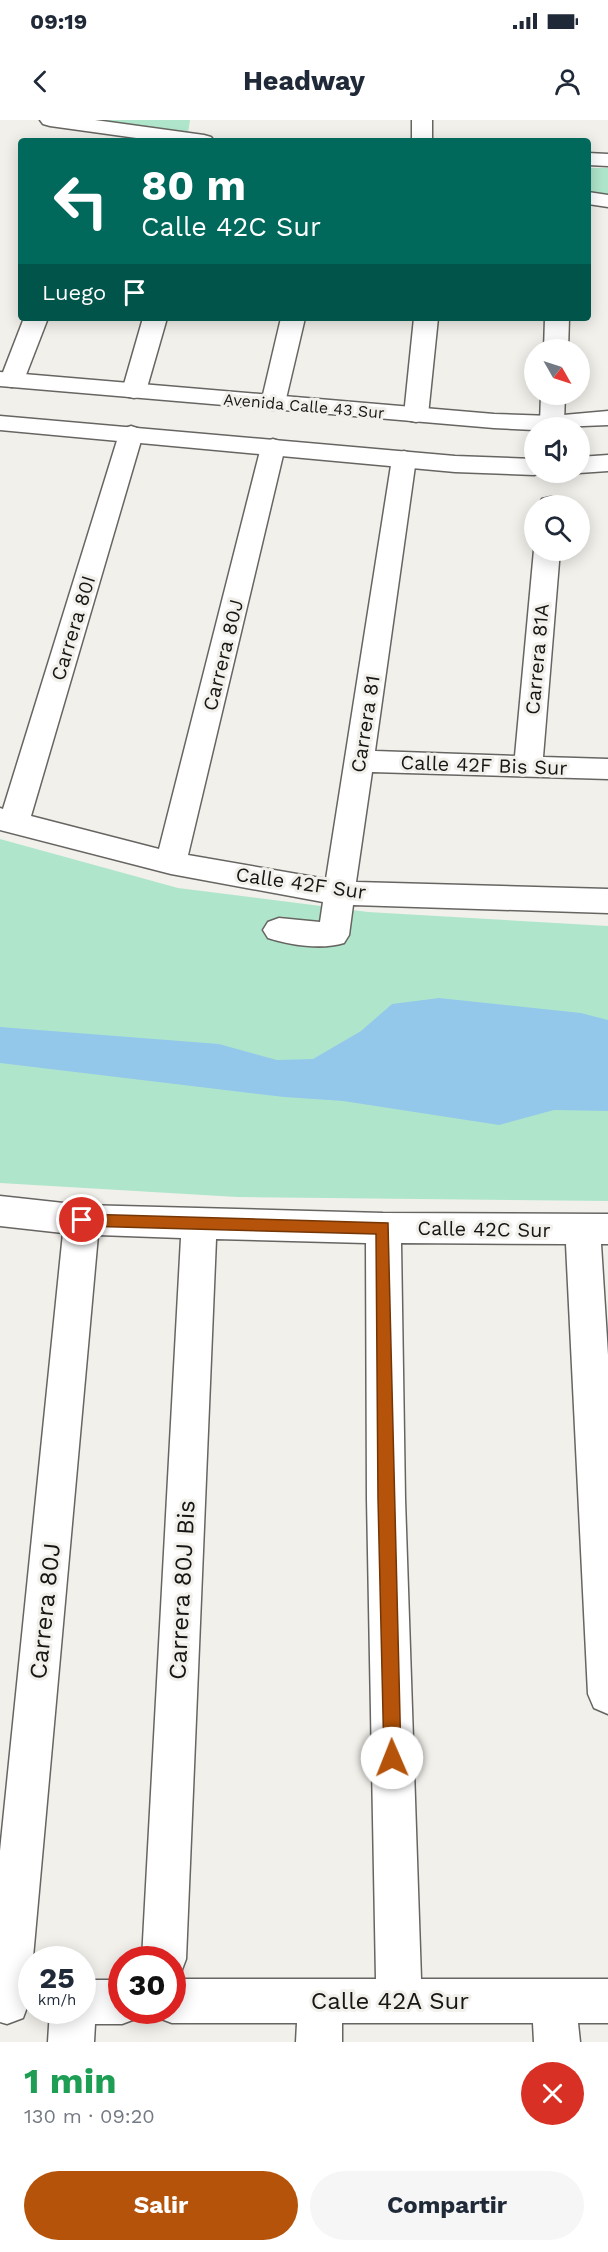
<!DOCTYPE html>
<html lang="es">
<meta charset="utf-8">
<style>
:root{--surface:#fff;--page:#f6f6f7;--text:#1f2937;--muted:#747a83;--accent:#b45309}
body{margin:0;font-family:"Work Sans",sans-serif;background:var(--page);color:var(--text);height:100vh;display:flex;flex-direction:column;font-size:22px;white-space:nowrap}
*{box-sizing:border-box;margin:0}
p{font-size:20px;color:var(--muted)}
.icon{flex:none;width:33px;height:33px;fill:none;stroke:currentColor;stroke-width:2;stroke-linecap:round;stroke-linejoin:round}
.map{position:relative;height:1922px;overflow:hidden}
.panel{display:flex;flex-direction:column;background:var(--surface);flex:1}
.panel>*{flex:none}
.banner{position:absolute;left:18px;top:18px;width:573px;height:183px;border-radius:6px;box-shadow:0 3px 15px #0003;background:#00695c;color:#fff;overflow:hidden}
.needle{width:39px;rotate:129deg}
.buttons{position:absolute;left:524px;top:219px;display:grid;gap:12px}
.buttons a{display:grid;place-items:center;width:66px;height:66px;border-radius:50%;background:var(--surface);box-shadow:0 3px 15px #0003;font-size:30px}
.speed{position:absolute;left:18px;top:1826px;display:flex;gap:12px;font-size:30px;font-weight:700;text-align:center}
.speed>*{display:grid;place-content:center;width:78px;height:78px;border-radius:50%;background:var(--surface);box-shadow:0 3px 15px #0003;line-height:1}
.speed small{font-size:15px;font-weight:400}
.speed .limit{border:9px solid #d22;background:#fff;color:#111}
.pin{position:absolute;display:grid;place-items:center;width:51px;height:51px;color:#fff;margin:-26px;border:3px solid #fff;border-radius:50%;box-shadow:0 2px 6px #0007}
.me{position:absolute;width:66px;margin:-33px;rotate:359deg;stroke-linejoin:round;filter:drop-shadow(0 0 4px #0008)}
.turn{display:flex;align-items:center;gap:21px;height:126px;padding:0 24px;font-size:27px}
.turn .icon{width:78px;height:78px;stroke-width:2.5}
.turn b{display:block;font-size:42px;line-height:51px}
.then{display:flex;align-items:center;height:57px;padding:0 24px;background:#0003;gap:12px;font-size:22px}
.round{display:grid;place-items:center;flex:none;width:63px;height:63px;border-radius:32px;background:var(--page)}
.headline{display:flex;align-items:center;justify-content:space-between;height:102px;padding:0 24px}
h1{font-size:36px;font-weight:700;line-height:45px;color:#1e9e55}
.cta{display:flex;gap:12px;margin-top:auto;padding:12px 24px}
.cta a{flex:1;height:69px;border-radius:36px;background:var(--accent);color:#fff;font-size:24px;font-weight:700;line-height:69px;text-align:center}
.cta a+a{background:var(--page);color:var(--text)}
.status{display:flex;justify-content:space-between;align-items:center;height:42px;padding:0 30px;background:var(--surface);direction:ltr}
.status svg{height:16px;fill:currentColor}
header{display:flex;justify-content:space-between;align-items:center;height:78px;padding:0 24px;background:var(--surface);font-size:27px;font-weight:700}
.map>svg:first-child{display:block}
.green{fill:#afe6cb}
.water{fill:#94c8ea}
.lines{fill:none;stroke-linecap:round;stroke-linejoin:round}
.minor-casing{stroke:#676562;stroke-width:3}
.major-casing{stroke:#676562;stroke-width:3}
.minor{fill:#fff;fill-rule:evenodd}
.major{fill:#fff;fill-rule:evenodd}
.route{fill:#b45309;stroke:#753606;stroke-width:1.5}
.labels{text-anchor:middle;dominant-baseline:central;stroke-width:6;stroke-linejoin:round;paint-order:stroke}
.far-street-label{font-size:16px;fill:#171615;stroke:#f2f0eb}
.street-label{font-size:20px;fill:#171615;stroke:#f2f0eb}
.near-street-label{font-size:24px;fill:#171615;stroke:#f2f0eb}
</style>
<div class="status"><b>09:19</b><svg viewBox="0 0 49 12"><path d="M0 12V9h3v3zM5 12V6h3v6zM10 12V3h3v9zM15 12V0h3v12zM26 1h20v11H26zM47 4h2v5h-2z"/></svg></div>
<header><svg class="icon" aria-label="back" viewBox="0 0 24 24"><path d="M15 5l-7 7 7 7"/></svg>Headway<svg class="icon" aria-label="person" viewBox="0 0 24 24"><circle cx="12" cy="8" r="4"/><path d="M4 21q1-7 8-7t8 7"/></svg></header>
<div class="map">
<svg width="608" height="1922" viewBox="0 0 608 1922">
<rect width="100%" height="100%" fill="#f2f0eb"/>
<g class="green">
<polygon points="94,0 190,0 188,13"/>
<polygon points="588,48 608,48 608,81 588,78"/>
<polygon points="0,719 178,768 368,792 608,806 608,1081 237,1077 0,1063"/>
</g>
<polygon class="water" points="439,878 581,893 608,900 608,991 554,990 499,1005 343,981 284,977 0,943 0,907 219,924 277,940 313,939 361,911 392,884"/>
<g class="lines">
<defs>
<g id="minor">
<polygon points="40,0 95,0 204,15 211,17 214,21 158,21 50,6 43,4"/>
<rect x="412" y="0" width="20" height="21"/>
<polygon points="588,33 608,34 608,46 588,45"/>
<polygon points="588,72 608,75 608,87 588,84"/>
<polygon points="24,198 48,198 24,260 20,265 12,267 4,265 0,260"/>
<polygon points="143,198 167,198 146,271 143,276 134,278 125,276 122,271"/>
<polygon points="281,198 305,198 285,283 282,288 273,290 264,288 261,283"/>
<polygon points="414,198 438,198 428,295 425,300 416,302 407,300 404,295"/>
<polygon points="545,198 569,198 568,230 544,230"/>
<polygon points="541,274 565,274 564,303 561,308 543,308 540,303"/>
<path d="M 131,306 L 140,309 L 143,314 L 31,696 L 159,729 L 261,327 L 264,322 L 273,319 L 282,322 L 285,327 L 188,735 L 326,759 L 392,339 L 395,334 L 404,331 L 413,334 L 416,339 L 375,631 L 515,636 L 534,430 L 560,430 L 543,637 L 608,639 L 608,659 L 372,652 L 356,762 L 608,769 L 608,793 L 353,785 L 349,815 L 344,823 C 322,830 290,825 268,818 L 263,810 L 268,802 L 279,798 L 320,802 L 323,782 L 171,754 L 0,710 L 0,688 L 3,689 L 119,314 L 122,309 Z"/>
<polygon points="551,377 560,379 563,386 538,386 542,379"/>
<polygon points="0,1076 82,1085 383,1093 608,1094 608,1124 601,1124 608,1235 608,1594 594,1588 588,1574 566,1124 401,1123 405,1379 421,1859 608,1859 608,1903 578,1903 580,1922 534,1922 533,1903 342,1903 342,1922 296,1922 297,1903 172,1903 156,1897 153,1890 172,1890 172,1859 376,1859 367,1379 366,1123 216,1119 186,1839 180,1855 172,1858 172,1839 142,1839 181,1118 98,1115 29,1882 23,1898 7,1904 0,1902 0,1731 63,1113 0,1106"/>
<polygon points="82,1860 122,1860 122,1890 141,1890 138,1898 122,1904 95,1904 94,1922 48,1922 50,1890 82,1890"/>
</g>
<g id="major">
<polygon points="0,252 494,294 552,296 608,291 608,305 534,308 534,310 494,308 0,266"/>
<polygon points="0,296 455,336 534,339 534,352 543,352 534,355 455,352 0,310"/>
<polygon points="608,335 608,351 579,353 578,352 579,337"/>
</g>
</defs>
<use href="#minor" class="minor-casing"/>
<use href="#major" class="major-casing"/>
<use href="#minor" class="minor"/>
<use href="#major" class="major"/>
</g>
<polygon class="route" points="82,1094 388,1103 401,1638 399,1644 392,1647 386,1644 384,1638 378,1379 376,1114 82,1106 75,1100"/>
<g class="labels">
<g class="far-street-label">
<text transform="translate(304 286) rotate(5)">Avenida Calle 43 Sur</text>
</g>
<g class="street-label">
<text transform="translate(73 508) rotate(-73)">Carrera 80I</text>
<text transform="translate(223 535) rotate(-76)">Carrera 80J</text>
<text transform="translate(537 539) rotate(-85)">Carrera 81A</text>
<text transform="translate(365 604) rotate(-81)">Carrera 81</text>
<text transform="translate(484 645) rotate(2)">Calle 42F Bis Sur</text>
<text transform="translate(301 763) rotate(8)">Calle 42F Sur</text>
<text transform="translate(484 1109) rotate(1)">Calle 42C Sur</text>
</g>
<g class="near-street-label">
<text transform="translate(182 1470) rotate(-87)">Carrera 80J Bis</text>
<text transform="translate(45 1491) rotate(-84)">Carrera 80J</text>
<text x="390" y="1881">Calle 42A Sur</text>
</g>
</g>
</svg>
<div class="buttons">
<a><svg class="needle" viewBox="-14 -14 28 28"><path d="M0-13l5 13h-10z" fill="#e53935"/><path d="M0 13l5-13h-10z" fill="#747a83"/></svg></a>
<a><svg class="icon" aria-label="sound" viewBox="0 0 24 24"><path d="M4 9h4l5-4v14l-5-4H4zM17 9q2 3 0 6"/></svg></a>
<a><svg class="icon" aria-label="search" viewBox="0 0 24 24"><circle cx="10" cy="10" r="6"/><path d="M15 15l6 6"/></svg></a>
</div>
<div class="speed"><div>25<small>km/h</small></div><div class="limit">30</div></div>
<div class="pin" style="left:82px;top:1100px;background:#d93025"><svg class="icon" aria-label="arrive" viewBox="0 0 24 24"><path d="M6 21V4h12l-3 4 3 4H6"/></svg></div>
<svg class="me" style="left:392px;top:1638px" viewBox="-20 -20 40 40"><circle r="19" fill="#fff"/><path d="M0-13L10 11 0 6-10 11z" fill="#b45309"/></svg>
<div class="banner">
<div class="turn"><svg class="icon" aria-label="left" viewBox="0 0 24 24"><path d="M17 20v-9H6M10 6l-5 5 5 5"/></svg><div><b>80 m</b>Calle 42C Sur</div></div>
<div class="then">Luego<svg class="icon" aria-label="arrive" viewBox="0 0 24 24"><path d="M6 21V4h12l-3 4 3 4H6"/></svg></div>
</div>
</div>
<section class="panel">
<div class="headline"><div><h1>1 min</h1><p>130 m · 09:20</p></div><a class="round" style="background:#d93025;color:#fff"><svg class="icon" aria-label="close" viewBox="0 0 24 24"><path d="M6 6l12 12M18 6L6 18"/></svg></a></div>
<div class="cta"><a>Salir</a><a>Compartir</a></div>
</section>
